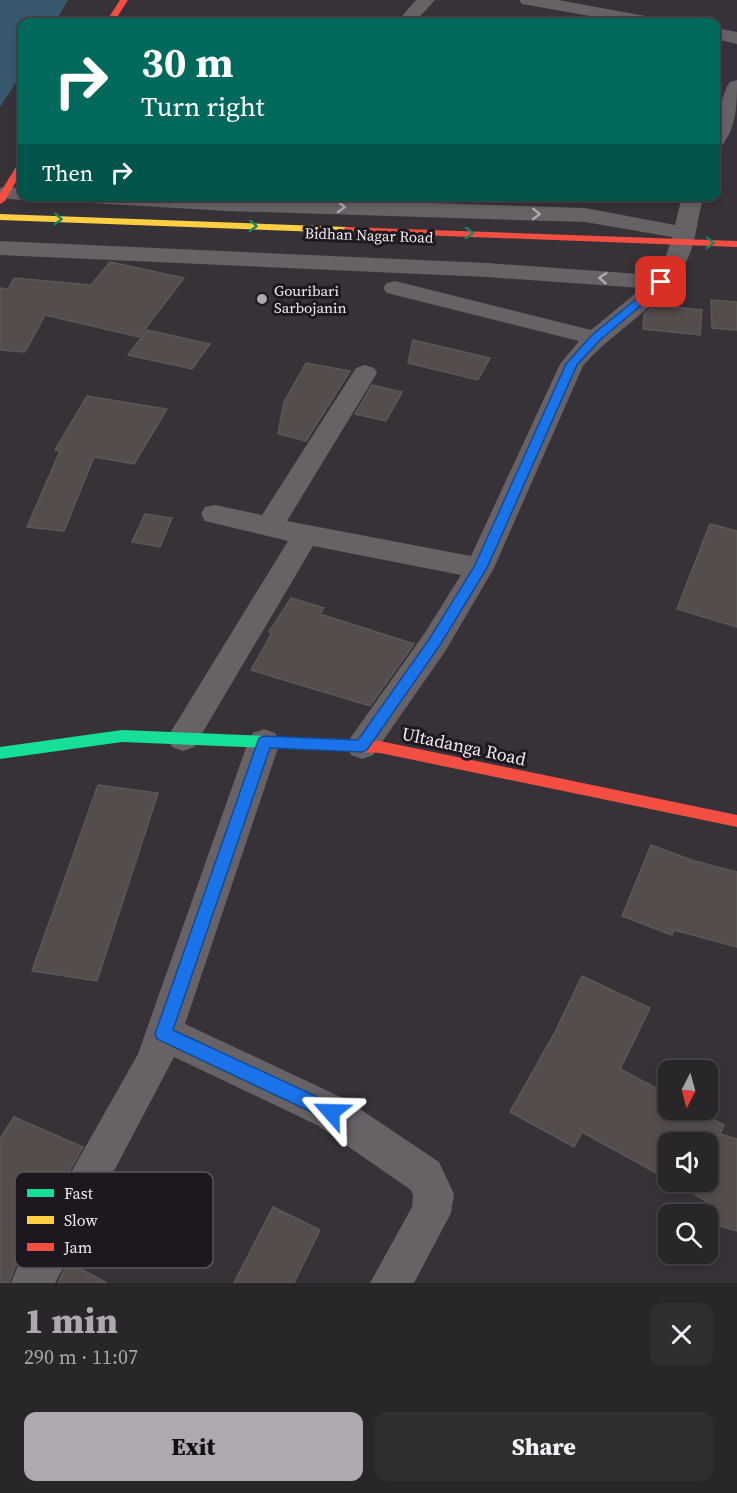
<!DOCTYPE html>
<meta charset="utf-8">
<style>
:root{--surface:#29262a;--page:#312e32;--text:#f1f3f6;--muted:#a5a5a8;--line:#454347;--accent:#afa8b1}
body{margin:0;font-family:"Source Serif 4",serif;background:var(--page);color:var(--text);height:100vh;display:flex;flex-direction:column;font-size:22px;white-space:nowrap}
*{box-sizing:border-box;margin:0}
p{font-size:20px;color:var(--muted)}
.icon{flex:none;width:33px;height:33px;fill:none;stroke:currentColor;stroke-width:2;stroke-linecap:round;stroke-linejoin:round}
.map{position:relative;height:1283px;overflow:hidden}
.side{display:flex;flex-direction:column;background:var(--surface);flex:1}
.side>*{flex:none}
.hud{position:absolute;left:18px;top:18px;width:702px;height:183px;border-radius:12px;box-shadow:0 3px 9px #0003,0 0 0 2px var(--line);background:#00695c;color:#fff;overflow:hidden}
.needle{width:39px;rotate:186deg}
.buttons{position:absolute;left:658px;top:1060px;display:grid;gap:12px}
.buttons a{display:grid;place-items:center;width:60px;height:60px;border-radius:12px;background:var(--surface);box-shadow:0 3px 9px #0003,0 0 0 2px var(--line);font-size:30px}
.pin{position:absolute;display:grid;place-items:center;width:51px;height:51px;color:#fff;margin:-26px;border-radius:12px;box-shadow:0 3px 9px #0006}
.me{position:absolute;width:66px;margin:-33px;rotate:295deg;stroke-linejoin:round;filter:drop-shadow(0 0 4px #0008)}
.turn{display:flex;align-items:center;gap:21px;height:126px;padding:0 24px;font-size:27px}
.turn .icon{width:78px;height:78px;stroke-width:2.5}
.turn b{display:block;font-size:42px;line-height:51px}
.then{display:flex;align-items:center;height:57px;padding:0 24px;background:#0003;gap:12px;font-size:22px}
.round{display:grid;place-items:center;flex:none;width:63px;height:63px;border-radius:12px;background:var(--page)}
.headline{display:flex;align-items:center;justify-content:space-between;height:102px;padding:0 24px}
h1{font-size:36px;font-weight:800;line-height:45px;color:var(--accent)}
.primary-button{display:flex;gap:12px;margin-top:auto;padding:12px 24px}
.primary-button a{flex:1;height:69px;border-radius:12px;background:var(--accent);color:#111;font-size:24px;font-weight:800;line-height:69px;text-align:center}
.primary-button a+a{background:var(--page);color:var(--text)}
.map>svg:first-child{display:block}
.water{fill:#38596d}
.building{fill:#544d4b;stroke:#5c5757;stroke-width:1.5}
.lines{fill:none;stroke-linecap:round;stroke-linejoin:round}
.street{fill:#666266;fill-rule:evenodd}
.fast{fill:#16e098;fill-rule:evenodd}
.slow{fill:#ffcf43;fill-rule:evenodd}
.jam{fill:#f24e42;fill-rule:evenodd}
.oneway{stroke:#b1acb3}
.oneway2{stroke:#198662}
.route{fill:#1a73e8;stroke:#114b97;stroke-width:1.5}
.poi-dot{fill:#afa8b1;stroke:#1d181f;stroke-width:2}
.labels{text-anchor:middle;dominant-baseline:central;stroke-width:6;stroke-linejoin:round;paint-order:stroke}
.far-street-label{font-size:15px;fill:#efe8f2;stroke:#1d181f}
.far-poi-label{font-size:15px;fill:#efe8f2;stroke:#1d181f;text-anchor:start}
.street-label{font-size:18px;fill:#efe8f2;stroke:#1d181f}
.key{fill:#1d181f;stroke:#5c565e;stroke-width:1.5}
.key-label{font-size:16px;fill:#efe8f2}
</style>
<div class="map">
<svg width="737" height="1283" viewBox="0 0 737 1283">
<rect width="100%" height="100%" fill="#373238"/>
<polygon class="water" points="0,0 68,0 55,22 22,22 22,73 0,107"/>
<g class="building">
<polygon points="110,262 184,278 139,337 45,315 25,352 0,350 0,288 8,289 14,278 91,285"/>
<polygon points="711,300 737,302 737,330 712,328"/>
<polygon points="654,305 702,310 700,335 643,329 644,314"/>
<polygon points="147,330 210,344 192,369 128,355"/>
<polygon points="413,340 490,358 478,380 408,363"/>
<polygon points="306,363 350,371 306,441 278,434 284,402"/>
<polygon points="372,385 402,392 386,421 355,414"/>
<polygon points="87,396 167,409 134,464 94,457 64,531 27,527 60,451 55,450"/>
<polygon points="145,514 172,518 160,547 132,542"/>
<polygon points="710,524 737,531 737,627 677,609"/>
<polygon points="291,598 324,608 320,614 414,644 370,706 251,670 272,633 269,632"/>
<polygon points="98,785 158,793 97,981 32,971"/>
<polygon points="651,845 694,861 737,872 737,947 674,930 672,935 622,916"/>
<polygon points="582,976 650,1008 620,1069 669,1095 669,1110 696,1110 724,1125 720,1134 737,1139 737,1231 708,1223 708,1202 673,1182 708,1182 708,1143 669,1143 669,1180 582,1132 574,1147 510,1112 555,1032"/>
<polygon points="14,1117 83,1147 15,1267 9,1283 0,1283 0,1139"/>
<polygon points="273,1207 320,1230 294,1283 234,1283"/>
<polygon points="68,1262 107,1283 58,1283"/>
</g>
<g class="lines">
<g class="street">
<polygon points="416,0 435,0 415,22 397,22"/>
<polygon points="519,0 558,0 651,17 657,18 660,22 623,22 528,5 522,4"/>
<polygon points="716,28 737,32 737,44 716,39"/>
<path d="M 737,80 C 737,103 737,125 723,144 L 716,146 L 716,116 L 727,86 L 730,82 Z"/>
<polygon points="5,187 22,188 22,196 31,196 22,200 0,198 0,188"/>
<path d="M 63,196 L 208,196 L 585,208 L 675,225 L 682,196 L 704,196 C 697,217 697,239 688,258 C 666,304 616,328 583,366 L 494,568 L 446,650 L 373,755 L 362,759 L 351,755 L 346,746 L 351,737 L 424,634 L 461,575 L 313,546 L 194,747 L 183,751 L 172,747 L 167,738 L 288,541 L 205,521 L 201,514 L 205,507 L 215,505 L 262,515 L 356,368 L 365,365 L 374,368 L 377,373 L 287,521 L 471,556 L 560,364 L 579,341 L 387,293 L 383,288 L 387,283 L 395,281 L 591,330 L 642,288 L 487,277 L 0,255 L 0,241 L 487,263 L 654,275 L 665,259 L 672,237 L 585,222 L 227,211 L 73,202 L 65,201 Z"/>
<polygon points="264,729 275,733 280,742 185,1024 345,1099 439,1162 454,1194 451,1213 414,1283 370,1283 412,1207 413,1196 411,1190 317,1125 174,1057 55,1283 11,1283 17,1268 138,1054 248,742 253,733"/>
</g>
<polygon class="fast" points="122,730 340,739 345,741 347,745 345,749 340,751 122,742 0,759 0,747"/>
<polygon class="slow" points="0,214 346,227 351,230 346,233 0,220"/>
<g class="jam">
<polygon points="120,0 128,0 114,22 106,22"/>
<polygon points="22,161 22,171 5,201 0,204 0,193 19,162"/>
<polygon points="346,227 737,241 737,247 342,232 341,230"/>
<polygon points="340,739 380,741 737,815 737,827 380,753 340,751 335,749 333,745 335,741"/>
</g>
</g>
<defs><path id="oneway-chevron" d="M-2-3.5L2.5 0L-2 3.5" fill="none" stroke-width="1.6" stroke-linecap="round" stroke-linejoin="round" transform="scale(1.5)"/></defs>
<g class="oneway">
<use href="#oneway-chevron" transform="translate(341 207) rotate(2)"/>
<use href="#oneway-chevron" transform="translate(536 214) rotate(2)"/>
<use href="#oneway-chevron" transform="translate(603 278) rotate(-176)"/>
</g>
<g class="oneway2">
<use href="#oneway-chevron" transform="translate(58 219) rotate(2)"/>
<use href="#oneway-chevron" transform="translate(253 226) rotate(2)"/>
<use href="#oneway-chevron" transform="translate(469 233) rotate(2)"/>
<use href="#oneway-chevron" transform="translate(710 243) rotate(2)"/>
</g>
<polygon class="route" points="661,279 666,282 665,285 600,340 577,365 487,568 440,645 367,750 362,752 270,748 173,1030 337,1106 339,1112 337,1118 331,1120 324,1118 157,1039 155,1034 259,738 264,736 358,740 430,638 474,567 566,364 592,335"/>
<circle class="poi-dot" cx="262" cy="299" r="6"/>
<g class="labels">
<g class="far-street-label">
<text transform="translate(369 235) rotate(2)">Bidhan Nagar Road</text>
</g>
<g class="far-poi-label">
<text x="274" y="290">Gouribari<tspan x="274" dy="17">Sarbojanin</tspan></text>
</g>
<g class="street-label">
<text transform="translate(464 746) rotate(12)">Ultadanga Road</text>
</g>
</g>
<rect x="15" y="1172" width="198" height="96" rx="9" class="key"/>
<rect x="27" y="1189" width="27" height="8" fill="#16e098"/>
<rect x="27" y="1216" width="27" height="8" fill="#ffcf43"/>
<rect x="27" y="1243" width="27" height="8" fill="#f24e42"/>
<g class="key-label">
<text x="64" y="1199">Fast</text>
<text x="64" y="1226">Slow</text>
<text x="64" y="1253">Jam</text>
</g>
</svg>
<div class="buttons">
<a><svg class="needle" viewBox="-14 -14 28 28"><path d="M0-13l5 13h-10z" fill="#e53935"/><path d="M0 13l5-13h-10z" fill="#a5a5a8"/></svg></a>
<a><svg class="icon" aria-label="sound" viewBox="0 0 24 24"><path d="M4 9h4l5-4v14l-5-4H4zM17 9q2 3 0 6"/></svg></a>
<a><svg class="icon" aria-label="search" viewBox="0 0 24 24"><circle cx="10" cy="10" r="6"/><path d="M15 15l6 6"/></svg></a>
</div>
<div class="pin" style="left:661px;top:282px;background:#d93025"><svg class="icon" aria-label="arrive" viewBox="0 0 24 24"><path d="M6 21V4h12l-3 4 3 4H6"/></svg></div>
<svg class="me" style="left:331px;top:1112px" viewBox="-20 -20 40 40"><path d="M0-17L14 15 0 8-14 15z" fill="#1a73e8" stroke="#fff" stroke-width="4"/></svg>
<div class="hud">
<div class="turn"><svg class="icon" aria-label="right" viewBox="0 0 24 24"><path d="M7 20v-9h11M14 6l5 5-5 5"/></svg><div><b>30 m</b>Turn right</div></div>
<div class="then">Then<svg class="icon" aria-label="right" viewBox="0 0 24 24"><path d="M7 20v-9h11M14 6l5 5-5 5"/></svg></div>
</div>
</div>
<section class="side">
<div class="headline"><div><h1>1 min</h1><p>290 m · 11:07</p></div><a class="round"><svg class="icon" aria-label="close" viewBox="0 0 24 24"><path d="M6 6l12 12M18 6L6 18"/></svg></a></div>
<div class="primary-button"><a>Exit</a><a>Share</a></div>
</section>
